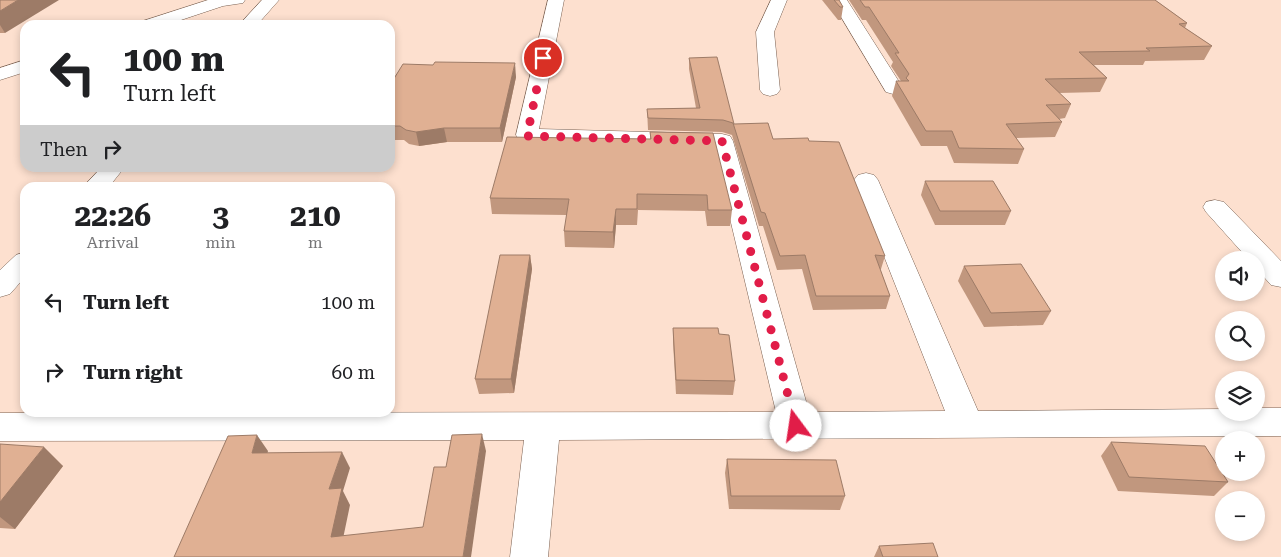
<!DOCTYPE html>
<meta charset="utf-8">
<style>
:root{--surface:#fff;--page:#f2f2f2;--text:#202124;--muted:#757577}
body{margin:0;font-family:"Roboto Serif",serif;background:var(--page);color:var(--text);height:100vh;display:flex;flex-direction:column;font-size:19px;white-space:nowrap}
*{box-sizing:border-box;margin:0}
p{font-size:16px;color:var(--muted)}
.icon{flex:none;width:28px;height:28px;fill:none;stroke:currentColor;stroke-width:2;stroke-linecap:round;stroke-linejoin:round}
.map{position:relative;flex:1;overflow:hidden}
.side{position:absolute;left:20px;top:182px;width:375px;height:235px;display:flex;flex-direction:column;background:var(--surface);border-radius:15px;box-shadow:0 2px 8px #0003}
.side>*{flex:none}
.banner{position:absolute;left:20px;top:20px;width:375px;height:152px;border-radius:15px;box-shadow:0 2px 8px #0003;background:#fff;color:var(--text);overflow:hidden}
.tools{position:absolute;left:1215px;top:251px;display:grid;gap:10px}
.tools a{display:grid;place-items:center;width:50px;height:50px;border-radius:50%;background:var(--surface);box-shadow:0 2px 8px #0003;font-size:25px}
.pin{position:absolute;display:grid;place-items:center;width:42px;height:42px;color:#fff;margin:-21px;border:2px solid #fff;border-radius:50%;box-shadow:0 1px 5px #0007}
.me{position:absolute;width:55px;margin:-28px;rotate:346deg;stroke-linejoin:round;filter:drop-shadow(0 0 4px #0008)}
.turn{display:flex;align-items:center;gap:18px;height:105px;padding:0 20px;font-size:22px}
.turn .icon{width:65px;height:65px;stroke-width:2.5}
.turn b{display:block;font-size:35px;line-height:42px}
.then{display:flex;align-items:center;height:48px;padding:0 20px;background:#0003;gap:10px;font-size:19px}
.eta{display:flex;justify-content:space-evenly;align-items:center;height:85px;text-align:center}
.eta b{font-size:30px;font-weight:700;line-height:35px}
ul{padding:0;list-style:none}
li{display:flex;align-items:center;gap:15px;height:70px;padding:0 20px}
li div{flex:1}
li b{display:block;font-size:19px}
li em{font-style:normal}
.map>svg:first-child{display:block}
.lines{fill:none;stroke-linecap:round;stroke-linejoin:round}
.minor-casing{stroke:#7a6152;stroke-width:1}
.minor{fill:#fff;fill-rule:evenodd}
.wall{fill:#c1977e}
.shaded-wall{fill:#9d7b67}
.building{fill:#e0b093;stroke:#9d7b67}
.route{stroke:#e11d48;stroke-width:9;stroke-dasharray:0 16.2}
</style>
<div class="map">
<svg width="1281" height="557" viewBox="0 0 1281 557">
<rect width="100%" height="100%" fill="#fde0cf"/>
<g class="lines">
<defs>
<g id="minor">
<polygon points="208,0 245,0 243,3 223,6 166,25 140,25 143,21"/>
<polygon points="262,0 279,0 257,25 239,25"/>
<polygon points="548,0 564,0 539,129 722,134 730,136 733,141 809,412 945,411 854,180 858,175 866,173 874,175 878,180 978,411 1224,409 1224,412 1256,412 1256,408 1281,408 1281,436 559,440 548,557 510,557 524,440 0,441 0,413 776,412 713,147 527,141 519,140 516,135"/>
<polygon points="771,0 787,0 774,32 780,90 777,94 770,96 763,94 760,90 756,32"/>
<polygon points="831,0 847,0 903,88 900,92 893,94 886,92"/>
<polygon points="25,60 25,72 0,80 0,68"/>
<polygon points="101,168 124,168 108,188 82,188"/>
<polygon points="1215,200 1224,202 1281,261 1281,287 1271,285 1256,268 1256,260 1249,260 1206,212 1203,207 1206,202"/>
<polygon points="25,252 25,277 10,294 0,297 0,270 16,255"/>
</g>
</defs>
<use href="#minor" class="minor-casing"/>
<use href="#minor" class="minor"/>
</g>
<g class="wall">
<polygon points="0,0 5,33 0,33"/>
<polygon points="822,0 839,0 843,7 841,20 838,20"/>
<polygon points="849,0 1155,0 1187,23 1185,28 1212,46 1204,60 1145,61 1143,65 1094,65 1107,78 1100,92 1059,93 1071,104 1065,118 1059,119 1062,122 1055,137 1016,138 1024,149 1018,164 954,163 947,146 921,146 892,96 896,81 901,81 891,66 893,62 866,20 862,20"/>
<polygon points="689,58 734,124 773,139 809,141 885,256 881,269 880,269 890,296 886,309 813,310 802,269 777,270 763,226 759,226 732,135 722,132 648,130 647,109 696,108 689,69"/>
<polygon points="516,77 502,142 447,142 419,146 409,144 404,140 390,140 390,85"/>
<polygon points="650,132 732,210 730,226 707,226 705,211 638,210 637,225 616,225 614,248 565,247 564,231 567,215 492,214 490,198 650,139"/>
<polygon points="925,181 1011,211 1005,225 935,225 921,195"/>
<polygon points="530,255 532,269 514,393 479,394 475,379"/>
<polygon points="964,266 1051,311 1043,325 984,327 958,281"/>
<polygon points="673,328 719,334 735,381 733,395 676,394 673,342"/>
<polygon points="1111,442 1228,482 1214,496 1118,491 1101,456"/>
<polygon points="0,444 63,466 15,529 0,528"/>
<polygon points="727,459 845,496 840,510 729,509 725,473"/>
<polygon points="879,546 938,557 874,557"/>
</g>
<g class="shaded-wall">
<polygon points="18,0 59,0 5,33 0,25 0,11"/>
<polygon points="515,63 516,77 502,142 500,128"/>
<polygon points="444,128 447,142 419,146 416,132"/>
<polygon points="616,209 616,225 614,248 613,232"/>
<polygon points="530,255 532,269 514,393 511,379"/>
<polygon points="482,434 486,451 471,557 463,557"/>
<polygon points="257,435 268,451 263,469 252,453"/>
<polygon points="44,447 63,466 15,529 0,517 0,502"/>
<polygon points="342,452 350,468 343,491 350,505 340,553 331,537 329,489"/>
</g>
<g class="building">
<polygon points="0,0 18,0 0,11"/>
<polygon points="834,0 839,0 843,7 840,7"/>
<polygon points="860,0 1155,0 1187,23 1179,24 1212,46 1146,48 1150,51 1079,52 1107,78 1045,79 1071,104 1046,105 1062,122 1006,124 1024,149 959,148 952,131 926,131 896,81 909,81 906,78 909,74 895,53 899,53 869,7 865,7"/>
<polygon points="717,57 734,124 768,123 773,139 808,138 809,141 839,142 885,256 875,255 890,296 816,296 805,255 780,256 765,213 761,212 733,123 723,120 648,118 647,109 700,108 689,58"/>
<polygon points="435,62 515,63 500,128 444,128 416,132 406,130 400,126 390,126 390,85 403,64 433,65"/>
<polygon points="650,132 713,133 732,210 708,210 707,195 637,194 637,209 616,209 613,232 564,231 569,199 490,198 507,137 651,139"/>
<polygon points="925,181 993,181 1011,211 940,211"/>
<polygon points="500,255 530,255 511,379 475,379"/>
<polygon points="1021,264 1051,311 991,313 964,266"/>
<polygon points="673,328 718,328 719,334 729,335 735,381 676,380"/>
<polygon points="482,434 463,557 174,557 228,436 257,435 252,453 342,452 329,489 342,488 331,537 423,527 434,467 446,467 452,435"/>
<polygon points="1111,442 1205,446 1228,482 1129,477"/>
<polygon points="0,444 44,447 0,502"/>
<polygon points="727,459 836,460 845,496 731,496"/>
<polygon points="933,543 938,557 883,557 879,546"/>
</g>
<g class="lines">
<polyline class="route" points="543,58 527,136 722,141 796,426"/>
</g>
</svg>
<div class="tools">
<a><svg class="icon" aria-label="sound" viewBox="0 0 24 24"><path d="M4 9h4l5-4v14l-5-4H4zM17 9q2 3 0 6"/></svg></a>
<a><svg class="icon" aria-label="search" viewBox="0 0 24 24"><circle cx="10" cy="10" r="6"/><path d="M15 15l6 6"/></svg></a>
<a><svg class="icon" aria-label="layers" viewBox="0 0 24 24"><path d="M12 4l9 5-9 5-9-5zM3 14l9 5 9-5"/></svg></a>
<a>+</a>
<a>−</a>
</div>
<div class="pin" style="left:543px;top:58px;background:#d93025"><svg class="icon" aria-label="arrive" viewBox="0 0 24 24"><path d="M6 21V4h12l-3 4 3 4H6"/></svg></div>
<svg class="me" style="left:796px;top:426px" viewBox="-20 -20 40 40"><circle r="19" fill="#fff"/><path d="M0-13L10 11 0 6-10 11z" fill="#e11d48"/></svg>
<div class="banner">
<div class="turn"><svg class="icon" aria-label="left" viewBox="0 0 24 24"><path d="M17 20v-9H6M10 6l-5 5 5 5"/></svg><div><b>100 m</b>Turn left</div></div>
<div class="then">Then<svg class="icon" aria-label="right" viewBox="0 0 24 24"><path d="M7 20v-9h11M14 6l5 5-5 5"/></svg></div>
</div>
<section class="side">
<div class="eta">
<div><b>22:26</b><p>Arrival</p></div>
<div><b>3</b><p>min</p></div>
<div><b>210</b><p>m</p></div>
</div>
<ul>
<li><svg class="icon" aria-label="left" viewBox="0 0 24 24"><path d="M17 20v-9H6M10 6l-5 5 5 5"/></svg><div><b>Turn left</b></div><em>100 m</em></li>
<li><svg class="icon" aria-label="right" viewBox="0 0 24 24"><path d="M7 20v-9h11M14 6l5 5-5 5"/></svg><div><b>Turn right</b></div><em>60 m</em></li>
</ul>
</section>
</div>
